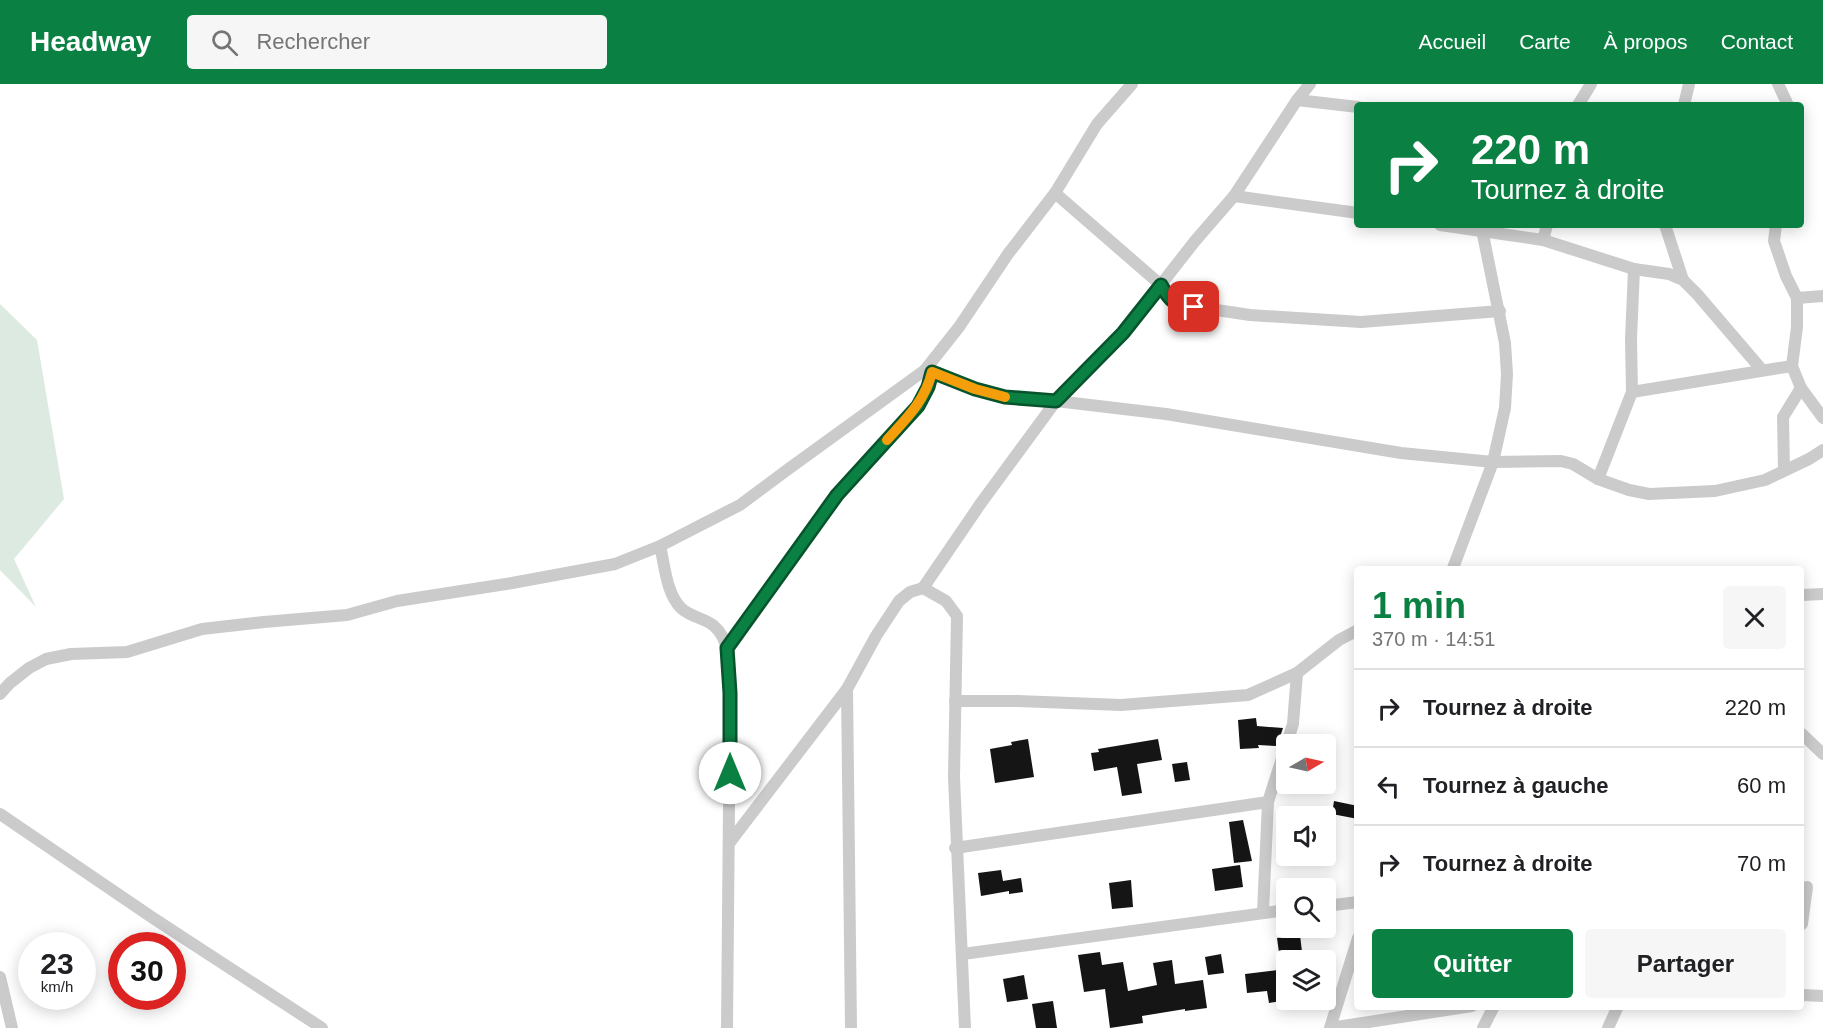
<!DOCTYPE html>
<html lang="fr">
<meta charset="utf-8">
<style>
:root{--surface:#fff;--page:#f6f6f6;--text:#202124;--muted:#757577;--line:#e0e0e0;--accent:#0b8043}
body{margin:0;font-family:Helvetica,sans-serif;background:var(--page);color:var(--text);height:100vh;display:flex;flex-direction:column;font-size:22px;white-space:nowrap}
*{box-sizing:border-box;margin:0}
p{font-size:20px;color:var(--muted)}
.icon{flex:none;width:33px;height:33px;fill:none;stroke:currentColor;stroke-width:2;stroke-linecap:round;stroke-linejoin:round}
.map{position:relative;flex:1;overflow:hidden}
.side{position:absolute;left:1354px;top:482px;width:450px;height:444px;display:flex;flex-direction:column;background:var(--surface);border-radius:6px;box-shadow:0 3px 15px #0003}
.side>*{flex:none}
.guide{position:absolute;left:1354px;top:18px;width:450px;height:126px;border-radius:6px;box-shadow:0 3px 15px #0003;background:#0b8043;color:#fff;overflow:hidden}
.needle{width:39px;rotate:81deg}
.controls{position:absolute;left:1276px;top:650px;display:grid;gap:12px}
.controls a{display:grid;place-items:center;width:60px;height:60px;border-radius:6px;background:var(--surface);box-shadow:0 3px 15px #0003;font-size:30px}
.speed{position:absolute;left:18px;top:848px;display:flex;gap:12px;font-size:30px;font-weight:700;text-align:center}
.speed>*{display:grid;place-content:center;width:78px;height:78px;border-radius:50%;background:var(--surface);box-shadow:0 3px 15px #0003;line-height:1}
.speed small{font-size:15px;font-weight:400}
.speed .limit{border:9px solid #d22;background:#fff;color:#111}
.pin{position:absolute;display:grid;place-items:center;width:51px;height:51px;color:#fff;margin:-26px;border-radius:12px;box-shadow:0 3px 9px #0006}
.me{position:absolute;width:66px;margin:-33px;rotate:0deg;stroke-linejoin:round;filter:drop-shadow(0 0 4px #0008)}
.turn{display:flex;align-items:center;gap:21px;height:126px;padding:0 18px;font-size:27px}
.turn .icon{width:78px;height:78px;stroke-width:2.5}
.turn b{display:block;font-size:42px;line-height:51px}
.round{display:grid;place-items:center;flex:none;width:63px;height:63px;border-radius:6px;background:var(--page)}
.head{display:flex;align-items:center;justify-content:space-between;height:102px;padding:0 18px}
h1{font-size:36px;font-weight:700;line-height:45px;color:var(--accent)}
.primary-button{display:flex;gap:12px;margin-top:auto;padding:12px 18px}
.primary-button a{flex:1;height:69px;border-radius:6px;background:var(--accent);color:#fff;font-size:24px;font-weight:700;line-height:69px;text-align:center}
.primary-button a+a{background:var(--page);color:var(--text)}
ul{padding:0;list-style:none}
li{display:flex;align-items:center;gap:18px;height:78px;padding:0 18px;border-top:2px solid var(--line)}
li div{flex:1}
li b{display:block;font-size:22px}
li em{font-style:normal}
header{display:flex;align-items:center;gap:36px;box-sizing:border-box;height:84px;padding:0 30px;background:var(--accent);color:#fff}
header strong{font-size:28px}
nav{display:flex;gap:33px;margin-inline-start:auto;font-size:21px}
.search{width:420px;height:54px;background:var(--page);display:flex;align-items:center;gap:15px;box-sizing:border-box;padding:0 21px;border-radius:6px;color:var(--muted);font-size:22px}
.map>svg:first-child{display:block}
.green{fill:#ddeae1}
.building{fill:#151515}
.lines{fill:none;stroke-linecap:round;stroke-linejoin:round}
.minor{stroke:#cbcbcb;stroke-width:12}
.route-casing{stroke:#07532c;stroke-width:15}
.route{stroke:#0b8043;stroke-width:10}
.slow{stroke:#f59e0b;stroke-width:10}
</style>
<header>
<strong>Headway</strong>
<div class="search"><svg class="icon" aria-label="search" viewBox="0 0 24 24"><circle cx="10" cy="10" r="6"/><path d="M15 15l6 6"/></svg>Rechercher</div>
<nav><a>Accueil</a><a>Carte</a><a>À propos</a><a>Contact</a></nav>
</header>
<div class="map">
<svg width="1823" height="944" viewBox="0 0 1823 944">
<rect width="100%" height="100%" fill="#fff"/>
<polygon class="green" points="0,220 37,256 64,415 14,475 36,523 0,486"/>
<g class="building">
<polygon points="1256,634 1257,642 1283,644 1277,662 1258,661 1259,664 1240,665 1238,636"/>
<polygon points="1028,655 1034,693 995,699 990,665 1012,661 1011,658"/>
<polygon points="1158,655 1162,676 1137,680 1142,709 1122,712 1117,683 1094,687 1091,669 1099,668 1098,665"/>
<polygon points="1187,678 1190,696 1175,698 1172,680"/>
<polygon points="1334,717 1358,722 1358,735 1332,730"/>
<polygon points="1243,736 1252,777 1234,779 1229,738"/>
<polygon points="1240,781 1243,803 1215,807 1212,785"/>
<polygon points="1001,786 1003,797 1021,794 1023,808 1009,810 1009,807 981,812 978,789"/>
<polygon points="1131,796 1133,823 1112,825 1109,799"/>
<polygon points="1300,851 1303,876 1280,876 1277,854"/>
<polygon points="1100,868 1102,881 1123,878 1128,907 1157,901 1153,879 1172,876 1175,900 1203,896 1207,924 1185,927 1185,925 1142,932 1143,939 1110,944 1105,905 1084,908 1078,871"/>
<polygon points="1221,870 1224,889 1208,891 1205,873"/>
<polygon points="1278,886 1282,917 1269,919 1267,907 1247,909 1245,890"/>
<polygon points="1024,891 1028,915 1007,918 1003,895"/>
<polygon points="1053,917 1057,944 1036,944 1032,920"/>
</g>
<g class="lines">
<g class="minor">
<polyline points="1778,0 1788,21"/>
<polyline points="1297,16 1358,23"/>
<polyline points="1578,21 1591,0"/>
<polyline points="1684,21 1689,0"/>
<polyline points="1055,109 1161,201 1167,212 1176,220 1250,231 1361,238 1500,227"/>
<polyline points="1234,112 1358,129"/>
<polyline points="1440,141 1543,156"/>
<polyline points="1547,141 1543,156 1634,185 1669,190 1683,196 1697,210 1762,286"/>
<polyline points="1665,141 1683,196"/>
<polyline points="1776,141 1774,157 1786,192 1797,214 1797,243 1792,282 1801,304 1823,334"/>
<polyline points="1797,214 1823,212"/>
<polyline points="925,286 975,305 1005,313 1056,317 1123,249 1195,157 1234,112 1297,16 1310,0"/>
<polyline points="1632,308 1792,282"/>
<polyline points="1784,386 1783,333 1801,304"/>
<polyline points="1598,395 1629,406 1649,410 1715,407 1765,396 1809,375 1823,366"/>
<path d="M 660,462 C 665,482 666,509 681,524 C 690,533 705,534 714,542 C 732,557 729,588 730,609 L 727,944"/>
<polyline points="1453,484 1493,378 1505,324 1507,290 1505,259 1481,141"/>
<polyline points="923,504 981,419 1056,317 1166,330 1401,369 1493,378 1561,377 1573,380 1598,395 1632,308 1631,255 1634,185"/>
<polyline points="1802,511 1823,510"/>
<polyline points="727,564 837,411 918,322 928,303 931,288"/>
<polyline points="0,610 10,599 29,584 46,575 71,570 127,568 202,545 264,538 347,531 397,517 512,499 615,480 660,462 740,421 787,386 925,286 959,243 1008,170 1055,109 1097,40 1132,0"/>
<polyline points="955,617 1018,617 1121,621 1248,611 1297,589 1339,556 1358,546"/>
<polyline points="1802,650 1823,670"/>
<polyline points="0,730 153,834 322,944"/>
<polyline points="730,758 847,605"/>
<polyline points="955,764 1268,718"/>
<polyline points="1326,822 1358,818"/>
<polyline points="1263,828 1268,718 1293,640 1297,589"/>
<polyline points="1802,840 1807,803"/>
<polyline points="963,870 1287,826"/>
<polyline points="0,893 12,944"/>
<polyline points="1802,911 1823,912"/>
<polyline points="851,944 847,605 876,552 899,517 910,508 923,504 946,517 957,532 954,693 965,944"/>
<polyline points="1330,944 1472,922"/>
<polyline points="1330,944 1358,854"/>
<polyline points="1483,944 1494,922"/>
<polyline points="1608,944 1618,922"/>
</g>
</g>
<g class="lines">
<defs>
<path id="route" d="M 730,689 L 730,609 L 727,564 L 837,411 L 918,322 L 928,303 L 932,288 L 975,305 L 1005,313 L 1056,317 L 1123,249 L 1161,201 C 1171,219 1174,220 1194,223"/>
</defs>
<use href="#route" class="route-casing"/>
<use href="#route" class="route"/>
<path class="slow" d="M 887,356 C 906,335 925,317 932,288 L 975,305 L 1005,313"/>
</g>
</svg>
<div class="controls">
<a><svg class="needle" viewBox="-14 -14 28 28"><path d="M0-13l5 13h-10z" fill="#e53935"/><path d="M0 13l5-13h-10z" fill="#757577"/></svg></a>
<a><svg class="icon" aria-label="sound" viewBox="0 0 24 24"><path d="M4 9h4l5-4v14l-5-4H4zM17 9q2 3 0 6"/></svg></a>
<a><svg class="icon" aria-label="search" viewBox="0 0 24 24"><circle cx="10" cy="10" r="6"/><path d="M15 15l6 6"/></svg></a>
<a><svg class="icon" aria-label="layers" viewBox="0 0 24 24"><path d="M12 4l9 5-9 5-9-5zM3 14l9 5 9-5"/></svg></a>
</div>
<div class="speed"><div>23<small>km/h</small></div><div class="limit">30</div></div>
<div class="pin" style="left:1194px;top:223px;background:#d93025"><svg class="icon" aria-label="arrive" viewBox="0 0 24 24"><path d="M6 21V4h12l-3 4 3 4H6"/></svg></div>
<svg class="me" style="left:730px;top:689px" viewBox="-20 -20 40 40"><circle r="19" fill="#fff"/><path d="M0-13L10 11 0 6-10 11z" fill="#0b8043"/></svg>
<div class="guide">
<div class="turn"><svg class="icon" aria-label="right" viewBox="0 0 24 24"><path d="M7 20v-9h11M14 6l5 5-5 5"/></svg><div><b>220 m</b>Tournez à droite</div></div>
</div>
<section class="side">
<div class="head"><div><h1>1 min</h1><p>370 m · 14:51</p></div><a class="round"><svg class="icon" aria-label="close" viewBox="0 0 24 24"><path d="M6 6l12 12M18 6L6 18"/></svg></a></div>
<ul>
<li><svg class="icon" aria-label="right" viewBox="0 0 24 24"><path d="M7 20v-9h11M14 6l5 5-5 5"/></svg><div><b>Tournez à droite</b></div><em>220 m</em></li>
<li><svg class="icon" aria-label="left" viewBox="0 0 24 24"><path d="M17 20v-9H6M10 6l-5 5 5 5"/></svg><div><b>Tournez à gauche</b></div><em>60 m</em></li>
<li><svg class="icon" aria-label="right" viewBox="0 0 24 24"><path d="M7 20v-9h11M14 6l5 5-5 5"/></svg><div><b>Tournez à droite</b></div><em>70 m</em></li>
</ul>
<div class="primary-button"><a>Quitter</a><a>Partager</a></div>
</section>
</div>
